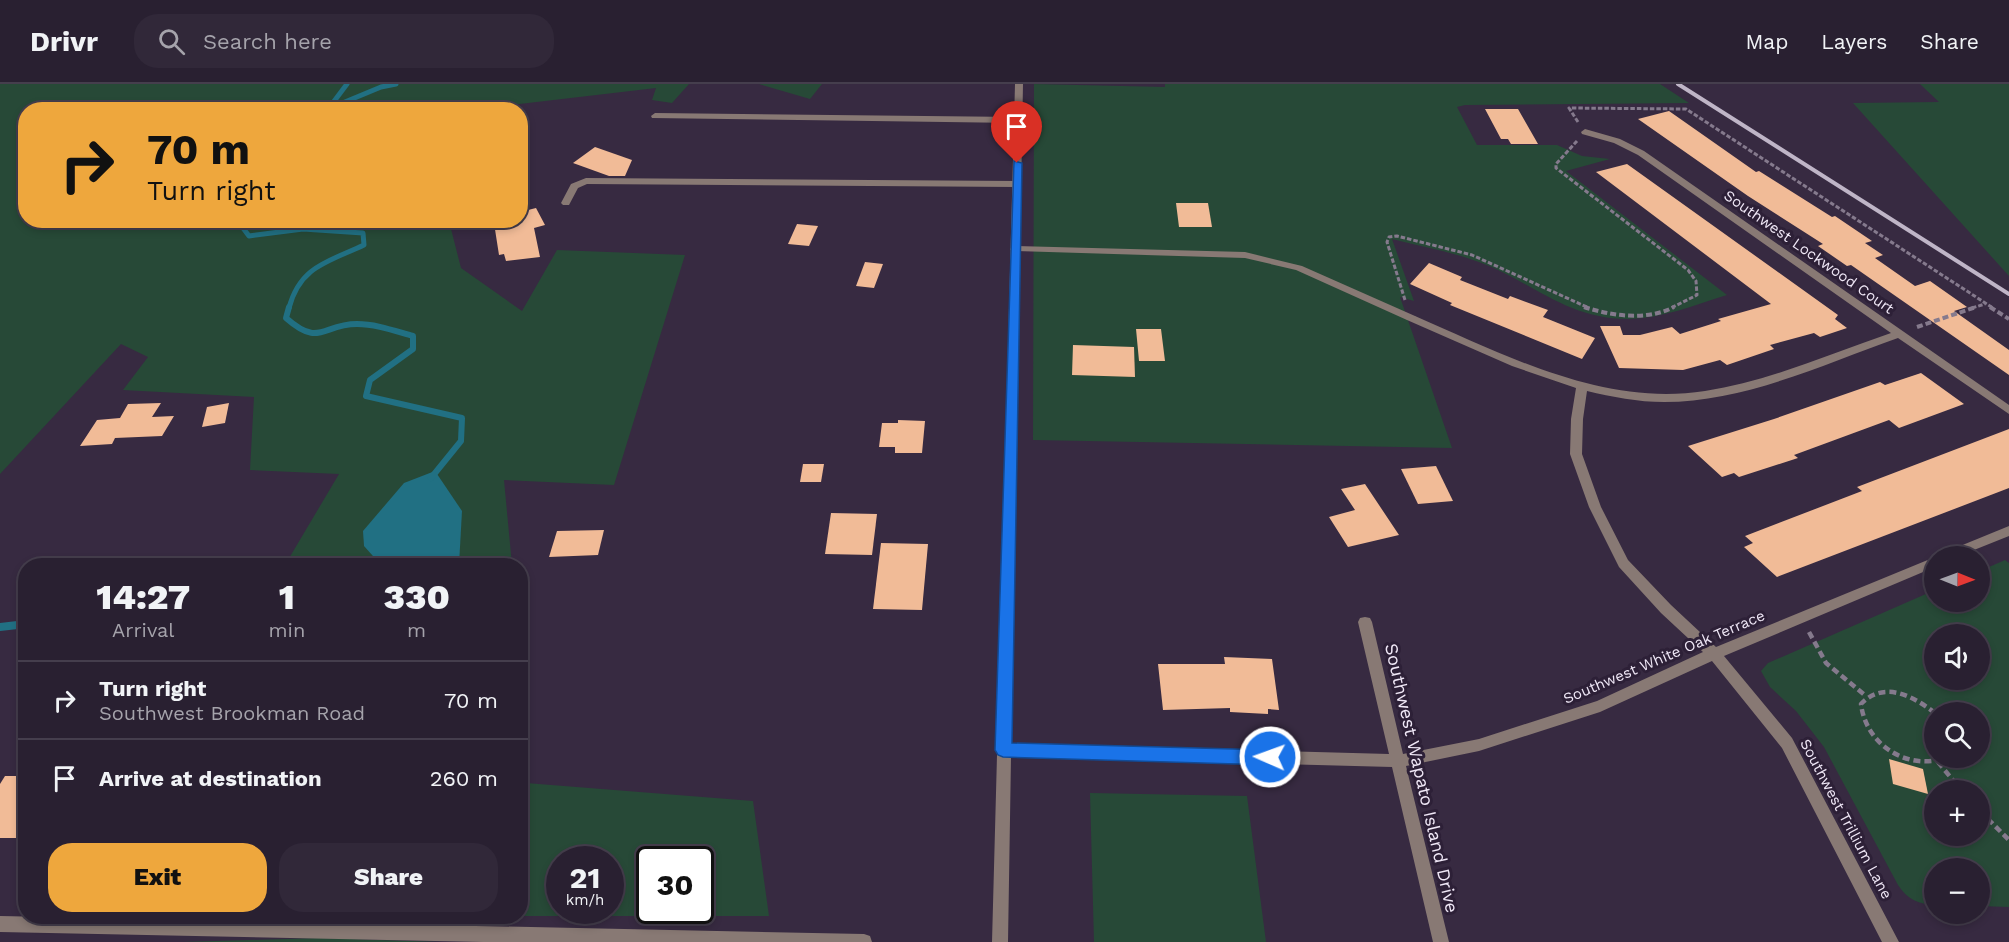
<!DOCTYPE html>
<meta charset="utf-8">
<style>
:root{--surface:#292031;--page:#312839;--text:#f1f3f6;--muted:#a5a3ab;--line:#453e4d;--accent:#eea73d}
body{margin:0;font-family:"Work Sans",sans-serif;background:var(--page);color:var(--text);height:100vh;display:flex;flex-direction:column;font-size:22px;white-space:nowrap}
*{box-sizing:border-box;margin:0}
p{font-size:20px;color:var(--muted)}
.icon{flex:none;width:33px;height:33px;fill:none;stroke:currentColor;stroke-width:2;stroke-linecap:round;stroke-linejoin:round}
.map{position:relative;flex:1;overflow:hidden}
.drawer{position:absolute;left:18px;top:474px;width:510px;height:366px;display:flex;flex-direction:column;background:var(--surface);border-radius:24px;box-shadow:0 3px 9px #0003,0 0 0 2px var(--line)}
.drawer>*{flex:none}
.guide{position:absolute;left:18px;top:18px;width:510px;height:126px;border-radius:24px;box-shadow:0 3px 9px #0003,0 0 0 2px var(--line);background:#eea73d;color:#111;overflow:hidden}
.needle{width:39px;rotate:91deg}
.tools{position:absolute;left:1924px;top:462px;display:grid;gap:12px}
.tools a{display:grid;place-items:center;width:66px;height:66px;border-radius:50%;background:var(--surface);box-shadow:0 3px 9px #0003,0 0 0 2px var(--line);font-size:30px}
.speed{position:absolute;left:546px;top:762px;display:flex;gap:12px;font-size:30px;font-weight:700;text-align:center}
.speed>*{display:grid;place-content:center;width:78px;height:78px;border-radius:50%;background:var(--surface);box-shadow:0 3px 9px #0003,0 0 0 2px var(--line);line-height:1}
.speed small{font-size:15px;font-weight:400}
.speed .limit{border:3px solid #111;border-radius:9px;background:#fff;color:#111}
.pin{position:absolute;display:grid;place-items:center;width:51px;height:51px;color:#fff;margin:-62px -26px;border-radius:50% 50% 50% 0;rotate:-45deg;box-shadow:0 0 6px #0007}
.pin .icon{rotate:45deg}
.me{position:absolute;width:66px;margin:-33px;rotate:272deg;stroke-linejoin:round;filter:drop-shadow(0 0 4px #0008)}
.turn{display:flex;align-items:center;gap:21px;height:126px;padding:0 30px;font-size:27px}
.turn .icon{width:78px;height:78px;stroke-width:2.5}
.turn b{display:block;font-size:42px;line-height:51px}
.eta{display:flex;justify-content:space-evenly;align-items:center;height:102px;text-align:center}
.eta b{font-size:36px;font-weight:800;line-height:42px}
.cta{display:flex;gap:12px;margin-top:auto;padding:12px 30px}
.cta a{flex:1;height:69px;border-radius:24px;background:var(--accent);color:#111;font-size:24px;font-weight:800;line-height:69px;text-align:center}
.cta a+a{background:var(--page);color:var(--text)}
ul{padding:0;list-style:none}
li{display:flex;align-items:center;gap:18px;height:78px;padding:0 30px;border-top:2px solid var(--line)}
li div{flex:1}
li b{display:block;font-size:22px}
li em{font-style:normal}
header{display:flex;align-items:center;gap:36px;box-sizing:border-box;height:84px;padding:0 30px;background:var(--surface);border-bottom:2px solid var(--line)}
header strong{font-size:28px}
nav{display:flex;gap:33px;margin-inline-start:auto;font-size:21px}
.search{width:420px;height:54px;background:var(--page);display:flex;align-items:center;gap:15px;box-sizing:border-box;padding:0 21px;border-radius:24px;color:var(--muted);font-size:22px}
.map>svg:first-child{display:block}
.green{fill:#274937;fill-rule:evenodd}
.water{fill:#217083}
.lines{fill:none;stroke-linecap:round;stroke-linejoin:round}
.stream-far2{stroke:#217083;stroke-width:5}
.stream-far1{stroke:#217083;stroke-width:6}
.stream{stroke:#217083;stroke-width:8}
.building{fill:#f1bb97}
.path-far2{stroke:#857a8d;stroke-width:3;stroke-dasharray:4.5 2;stroke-linecap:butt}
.path-far1{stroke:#857a8d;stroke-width:4;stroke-dasharray:6 3;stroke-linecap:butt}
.path{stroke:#857a8d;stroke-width:4.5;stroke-dasharray:7 4;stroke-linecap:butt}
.lane{fill:#887974;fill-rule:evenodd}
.street{fill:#887974;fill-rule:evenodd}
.rail{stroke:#bfb5c7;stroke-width:4}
.route{fill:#1a73e8;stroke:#114b97;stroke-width:1.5}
.labels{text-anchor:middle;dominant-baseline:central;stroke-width:6;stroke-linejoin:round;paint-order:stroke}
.street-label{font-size:15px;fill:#f0e8f7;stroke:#2d2037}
.near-street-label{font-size:18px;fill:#f0e8f7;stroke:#2d2037}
</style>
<header>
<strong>Drivr</strong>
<div class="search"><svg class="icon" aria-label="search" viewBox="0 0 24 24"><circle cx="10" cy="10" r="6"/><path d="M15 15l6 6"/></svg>Search here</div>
<nav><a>Map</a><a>Layers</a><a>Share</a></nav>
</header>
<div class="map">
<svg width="2009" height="858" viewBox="0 0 2009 858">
<rect width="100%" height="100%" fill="#372a41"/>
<g class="green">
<polygon points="0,0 689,0 672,19 652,16 656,4 511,21 506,26 26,26 26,136 449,137 461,184 522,227 557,166 685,171 614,401 504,396 512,481 285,481 339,390 250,386 254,313 123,306 148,273 121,260 0,390"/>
<polygon points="759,0 822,0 810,15"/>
<path d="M 1034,0 L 1165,3 L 1165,0 L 1660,0 L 1689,19 L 1465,21 L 1457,23 L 1477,61 L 1557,61 L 1582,72 L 1610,75 L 1566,87 L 1727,211 C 1695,221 1663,234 1630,235 C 1564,236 1529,194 1473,176 C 1447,167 1419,162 1392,155 L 1414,217 L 1400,213 L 1452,364 L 1033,356 Z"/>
<polygon points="1920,0 2009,0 2009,192 1853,19 1939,18"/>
<path d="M 2005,476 L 2009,479 L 2009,823 L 1980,822 L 1980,784 L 1935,784 L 1935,821 C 1918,820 1907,815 1898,801 L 1824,663 L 1796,627 L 1770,603 L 1761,587 L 1768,579 L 1935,506 L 1935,518 L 1980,518 L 1980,487 ZM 1935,550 L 1980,550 L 1980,596 L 1935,596 ZM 1935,628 L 1980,628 L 1980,674 L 1935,674 ZM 1935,706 L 1980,706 L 1980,752 L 1935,752 Z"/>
<path d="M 526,699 L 753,717 L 769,832 L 521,832 L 520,700 ZM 560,776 L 610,776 L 610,826 L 560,826 ZM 650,776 L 700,776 L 700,826 L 650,826 Z"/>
<polygon points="1090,709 1247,712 1266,858 1094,858"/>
<polygon points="321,854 439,858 182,858"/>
</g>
<polygon class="water" points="435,387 462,427 459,481 381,481 364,462 363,447 404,399"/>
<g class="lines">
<g class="stream-far2">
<polyline points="329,24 347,0"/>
<polyline points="328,25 381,3 396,0"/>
<path d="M 253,136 L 243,144 L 249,152 L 303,145 L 363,149 L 364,161 C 328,178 300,182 289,224"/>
</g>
<path class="stream-far1" d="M 289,223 L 286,234 C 320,264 322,240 357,240 C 376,240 395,247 413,252 L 413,265 L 370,296 L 366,312 L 462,334 L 461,357 L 431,394"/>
<polyline class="stream" points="0,543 26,540"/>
</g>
<g class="building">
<polygon points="1485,25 1518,25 1538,60 1511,60 1508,55 1501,55"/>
<polygon points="1669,27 1756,88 1759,87 1832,133 1835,132 1872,157 1865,159 1883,171 1875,174 1915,202 1930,197 1967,223 1954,227 2009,266 2009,291 1851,181 1847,182 1818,162 1823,160 1748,112 1638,35"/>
<polygon points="595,63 632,76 625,92 609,92 573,79"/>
<polygon points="1627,80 1838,231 1835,235 1847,244 1820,253 1814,249 1770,261 1774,265 1727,281 1720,276 1683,286 1619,284 1600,242 1620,242 1623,251 1640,251 1672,243 1680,250 1721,237 1718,235 1771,220 1596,88"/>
<polygon points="1176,119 1208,119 1212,143 1179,143"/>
<polygon points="536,124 545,141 534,144 540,173 506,177 504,170 499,171 494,139 520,136 520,128"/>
<polygon points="797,140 818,142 809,162 788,160"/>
<polygon points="865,178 883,180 874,204 856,202"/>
<polygon points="1429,179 1462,193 1460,196 1508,215 1510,212 1548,226 1543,233 1595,254 1582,275 1450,221 1452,219 1410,200"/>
<polygon points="1136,245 1161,245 1165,277 1139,277"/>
<polygon points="1073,261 1134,263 1135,293 1072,291"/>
<polygon points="1921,289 1964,320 1899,344 1889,336 1794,371 1798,374 1739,393 1734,389 1722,393 1688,362 1774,335 1880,298 1885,301"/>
<polygon points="161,319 152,333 174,332 162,352 115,354 112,360 80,362 97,336 120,334 128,320"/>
<polygon points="229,319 225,339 202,343 207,323"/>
<polygon points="898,336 925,337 922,369 895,369 895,363 879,363 882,339 898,339"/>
<polygon points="2009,345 2009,404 1777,493 1744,463 1753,459 1745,452 1862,407 1857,403"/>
<polygon points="803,380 824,380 821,398 800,398"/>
<polygon points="1436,382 1453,417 1418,420 1401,385"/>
<polygon points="1365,400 1399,451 1348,463 1329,433 1355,426 1341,405"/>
<polygon points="831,429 877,430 872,471 825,470"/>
<polygon points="604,446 598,471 549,473 557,447"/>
<polygon points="881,459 928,460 922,526 873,525"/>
<polygon points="1224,573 1272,575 1279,626 1268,625 1268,630 1230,628 1230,624 1163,626 1158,580 1225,580"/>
<polygon points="1889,675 1923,685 1928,710 1893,700"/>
<polygon points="5,692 26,692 26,754 0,754 0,700"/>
</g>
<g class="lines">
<g class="path-far2">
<polyline points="1578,38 1569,24 1686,25 1993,224"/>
<polyline points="1577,57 1556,80 1556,84 1688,186 1696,197 1697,211 1671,224"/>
<polyline points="1405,216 1387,158 1389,153 1397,152 1472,171 1589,224"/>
<polyline points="1972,224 1985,220"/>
</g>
<g class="path-far1">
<path d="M 1584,223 C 1612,232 1647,237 1674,223"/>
<polyline points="1990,223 2009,235"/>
<polyline points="1917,243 1976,223"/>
</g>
<g class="path">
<polyline points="1809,548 1826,579 1866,612"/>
<path d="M 1935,629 C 1913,612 1884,596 1861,620 C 1866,661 1907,687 1946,674"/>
<polyline points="1938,678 1961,706"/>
<polyline points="1980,727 2009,756"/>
</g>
<g class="lane">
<polygon points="655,29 1018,33 1022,36 1018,39 652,34 651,32"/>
<polygon points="586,94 1017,97 1021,100 1017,103 587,100 578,104 569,121 563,121 561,119 571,100"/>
<polygon points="1015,162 1245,168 1302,182 1415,232 1416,234 1415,236 1407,236 1296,186 1245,174 1012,167 1010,165"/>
</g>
<g class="street">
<path d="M 1015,0 L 1023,0 L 1011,660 L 1389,670 L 1358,538 L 1360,534 L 1365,533 L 1370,534 L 1372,538 L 1403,670 L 1479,655 L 1597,617 L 1703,568 L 1661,529 L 1619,483 L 1589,423 L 1570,370 L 1571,335 L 1576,304 L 1512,282 L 1407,236 L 1406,234 L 1407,232 L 1415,232 C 1505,271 1603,323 1705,307 C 1769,297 1830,270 1891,249 L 1638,71 L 1614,59 L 1582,50 L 1581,48 L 1585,45 L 1620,55 L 1644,67 L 2009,321 L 2009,330 L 1898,254 C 1824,280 1745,318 1664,318 C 1638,318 1612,313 1587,307 L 1583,335 L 1582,370 L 1601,423 L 1628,476 L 1671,521 L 1716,563 L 1935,473 L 1935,483 L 1724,572 L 1792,654 L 1899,858 L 1882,858 L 1782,664 L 1712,577 L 1600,628 L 1479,667 L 1406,682 L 1449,858 L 1433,858 L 1392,683 L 1011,673 L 1008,858 L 992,858 Z"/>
<polygon points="2009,442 2009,452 1959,472 1941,472 1943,469"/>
<polygon points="0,832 864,850 870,852 872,858 483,858 0,848"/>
</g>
<polyline class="rail" points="1678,0 2009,210"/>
</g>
<polygon class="route" points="1014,77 1022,79 1012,659 1270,666 1276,668 1278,673 1276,678 1270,681 1003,673 998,671 995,666"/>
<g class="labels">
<g class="street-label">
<text transform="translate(1809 168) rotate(35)">Southwest Lockwood Court</text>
<text transform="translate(1664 573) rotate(-23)">Southwest White Oak Terrace</text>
<text transform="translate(1846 735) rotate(62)">Southwest Trillium Lane</text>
</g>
<g class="near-street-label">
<text transform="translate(1422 694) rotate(77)">Southwest Wapato Island Drive</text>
</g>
</g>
</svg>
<div class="tools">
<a><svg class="needle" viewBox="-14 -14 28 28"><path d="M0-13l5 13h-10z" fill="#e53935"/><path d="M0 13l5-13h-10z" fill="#a5a3ab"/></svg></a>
<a><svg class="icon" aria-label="sound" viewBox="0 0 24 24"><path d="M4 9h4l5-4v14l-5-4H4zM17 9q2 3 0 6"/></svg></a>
<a><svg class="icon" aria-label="search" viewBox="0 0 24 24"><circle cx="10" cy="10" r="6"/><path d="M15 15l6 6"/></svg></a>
<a>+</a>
<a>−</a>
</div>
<div class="speed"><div>21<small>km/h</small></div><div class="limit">30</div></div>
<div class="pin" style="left:1017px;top:79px;background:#d93025"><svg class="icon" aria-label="arrive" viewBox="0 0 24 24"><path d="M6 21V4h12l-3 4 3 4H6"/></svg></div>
<svg class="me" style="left:1270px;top:673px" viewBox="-20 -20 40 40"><circle r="17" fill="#1a73e8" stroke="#fff" stroke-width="3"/><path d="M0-11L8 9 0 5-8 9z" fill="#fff"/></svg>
<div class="guide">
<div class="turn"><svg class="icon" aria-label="right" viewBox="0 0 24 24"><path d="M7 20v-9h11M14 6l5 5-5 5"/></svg><div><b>70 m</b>Turn right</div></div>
</div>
<section class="drawer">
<div class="eta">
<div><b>14:27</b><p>Arrival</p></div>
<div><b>1</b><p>min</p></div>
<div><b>330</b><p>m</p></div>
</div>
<ul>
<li><svg class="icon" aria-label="right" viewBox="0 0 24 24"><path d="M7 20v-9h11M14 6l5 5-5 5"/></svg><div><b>Turn right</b><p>Southwest Brookman Road</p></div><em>70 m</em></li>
<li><svg class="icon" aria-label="arrive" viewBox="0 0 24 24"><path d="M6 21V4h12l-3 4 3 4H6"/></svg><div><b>Arrive at destination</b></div><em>260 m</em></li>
</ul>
<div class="cta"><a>Exit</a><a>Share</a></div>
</section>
</div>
